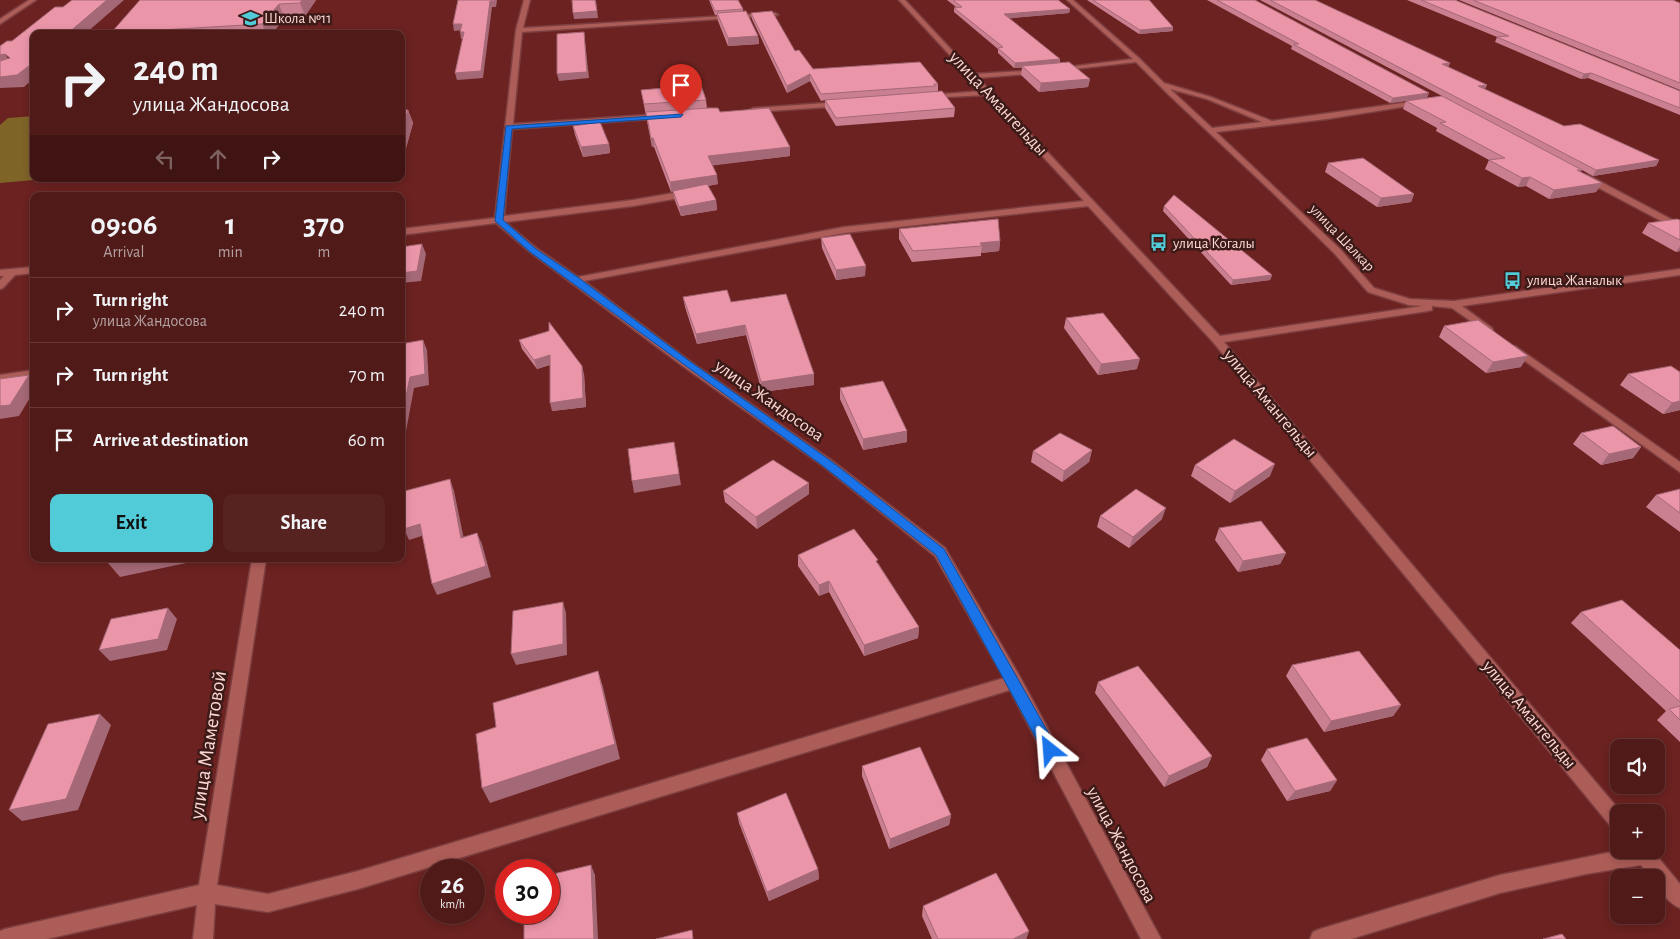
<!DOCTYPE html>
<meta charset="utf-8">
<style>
:root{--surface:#501a18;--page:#562321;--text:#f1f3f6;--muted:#b4a1a2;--line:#673837;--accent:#52cbd8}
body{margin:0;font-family:"Alegreya Sans",sans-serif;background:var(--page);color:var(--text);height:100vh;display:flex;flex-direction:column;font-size:19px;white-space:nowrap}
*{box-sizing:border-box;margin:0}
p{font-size:16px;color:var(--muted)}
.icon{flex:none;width:28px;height:28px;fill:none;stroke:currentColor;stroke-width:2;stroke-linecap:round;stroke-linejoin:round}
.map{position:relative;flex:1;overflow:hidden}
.details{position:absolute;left:30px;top:192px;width:375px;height:370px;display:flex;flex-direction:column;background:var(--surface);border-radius:10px;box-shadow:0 2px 8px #0003,0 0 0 1px var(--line)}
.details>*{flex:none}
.top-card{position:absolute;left:30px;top:30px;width:375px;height:152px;border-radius:10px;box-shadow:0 2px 8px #0003,0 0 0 1px var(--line);background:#501a18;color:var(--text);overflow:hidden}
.fabs{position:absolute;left:1610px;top:739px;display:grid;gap:10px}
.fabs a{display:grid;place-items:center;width:55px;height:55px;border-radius:10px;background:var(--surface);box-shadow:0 2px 8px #0003,0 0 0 1px var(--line);font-size:25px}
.speed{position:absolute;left:420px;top:859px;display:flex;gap:10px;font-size:25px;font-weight:700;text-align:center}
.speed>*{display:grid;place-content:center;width:65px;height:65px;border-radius:50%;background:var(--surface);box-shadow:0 2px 8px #0003,0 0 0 1px var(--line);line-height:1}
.speed small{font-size:12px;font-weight:400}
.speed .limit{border:8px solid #d22;background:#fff;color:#111}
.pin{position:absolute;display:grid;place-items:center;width:42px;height:42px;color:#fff;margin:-51px -21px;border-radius:50% 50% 50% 0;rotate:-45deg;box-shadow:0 0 5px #0007}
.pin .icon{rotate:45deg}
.me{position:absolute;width:55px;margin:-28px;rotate:332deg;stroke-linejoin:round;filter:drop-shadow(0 0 4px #0008)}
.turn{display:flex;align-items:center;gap:18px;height:105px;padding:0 20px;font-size:22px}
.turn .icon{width:65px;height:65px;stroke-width:2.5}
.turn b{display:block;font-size:35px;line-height:42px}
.lanes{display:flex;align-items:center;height:48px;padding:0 20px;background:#0003;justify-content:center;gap:25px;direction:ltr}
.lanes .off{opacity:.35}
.eta{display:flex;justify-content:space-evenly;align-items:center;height:85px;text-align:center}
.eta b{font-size:30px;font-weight:700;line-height:35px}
.action{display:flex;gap:10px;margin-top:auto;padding:10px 20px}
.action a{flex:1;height:58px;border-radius:10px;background:var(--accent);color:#111;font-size:20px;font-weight:700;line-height:58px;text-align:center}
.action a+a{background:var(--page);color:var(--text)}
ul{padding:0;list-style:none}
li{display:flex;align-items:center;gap:15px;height:65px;padding:0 20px;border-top:1px solid var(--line)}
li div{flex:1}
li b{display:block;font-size:19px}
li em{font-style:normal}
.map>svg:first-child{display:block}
.green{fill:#7f6428}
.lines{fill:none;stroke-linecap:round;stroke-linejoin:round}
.minor-casing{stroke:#7d3e40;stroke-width:3}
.minor{fill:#ad5d58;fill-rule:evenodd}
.wall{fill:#ca8091}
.shaded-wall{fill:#a46876}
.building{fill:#eb95a9;stroke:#a46876}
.route{fill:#1a73e8;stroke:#114b97}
.labels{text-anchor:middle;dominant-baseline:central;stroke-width:5;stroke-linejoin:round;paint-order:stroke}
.far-poi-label{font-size:15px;fill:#fcd7d3;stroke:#3b1a18;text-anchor:start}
.far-street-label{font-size:15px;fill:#fcd7d3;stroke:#3b1a18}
.street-label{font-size:18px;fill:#fcd7d3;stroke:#3b1a18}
.near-street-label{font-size:21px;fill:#fcd7d3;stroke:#3b1a18}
</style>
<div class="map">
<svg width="1680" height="939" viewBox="0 0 1680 939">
<rect width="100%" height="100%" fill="#6b2220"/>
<polygon class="green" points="34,116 34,179 45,179 0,183 0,125 8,118"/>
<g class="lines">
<defs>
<g id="minor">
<polygon points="29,0 36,0 0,24 0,19"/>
<path d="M 524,0 L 530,0 L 523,28 L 775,13 L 778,15 L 522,32 L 513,124 L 663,114 L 667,116 L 663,118 L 512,129 L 504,216 L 633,200 L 691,190 L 695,193 L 691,196 L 633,206 L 505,222 L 536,248 L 578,277 L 844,227 L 1084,201 L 986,95 L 928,98 L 926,97 L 930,95 L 983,91 L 899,0 L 905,0 L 974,74 L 1041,70 L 1042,71 L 1039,73 L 978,78 L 1220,336 L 1423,306 L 1409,305 L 1368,292 L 1334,253 L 1272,192 L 1169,95 L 1136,62 L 1057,71 L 1057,69 L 1059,68 L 1133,59 L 1067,0 L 1073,0 L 1140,59 L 1164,83 L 1211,97 L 1272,121 L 1424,100 L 1425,102 L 1421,104 L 1327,119 L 1216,132 L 1340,249 L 1374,288 L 1410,299 L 1454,301 L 1680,269 L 1680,275 L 1462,306 L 1492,328 L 1493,330 L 1488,333 L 1452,308 L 1432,306 L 1432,310 L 1428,311 L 1224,342 L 1621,812 L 1619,812 L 1619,831 L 1613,829 L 1213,342 L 1088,206 L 844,233 L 584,281 L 688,360 L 831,460 L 945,548 L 1020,677 L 1161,939 L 1141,939 L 1010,690 L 358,889 L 268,912 L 215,904 L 213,939 L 193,939 L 197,905 L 47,939 L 0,939 L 0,931 L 5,929 L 199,885 L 252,559 L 266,559 L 217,885 L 268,894 L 358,871 L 1004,678 L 935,556 L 823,466 L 680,364 L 530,252 L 496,223 L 401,235 L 401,229 L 495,218 L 516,30 ZM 1170,89 L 1207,99 L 1262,122 L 1212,128 Z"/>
<polygon points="840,102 844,104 843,106 753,112 749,110 753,108"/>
<polygon points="1582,175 1588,175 1680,224 1680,231 1582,179"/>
<polygon points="34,267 34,273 15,275 3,288 0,289 0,280 4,276 0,276 0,270"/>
<polygon points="1515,346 1680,462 1680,472 1511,351 1510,349"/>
<polygon points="34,370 34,376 0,381 0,375"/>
<path d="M 1621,850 L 1652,850 L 1680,884 L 1680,908 C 1670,904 1656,889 1656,878 L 1651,878 L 1641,865 L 1586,874 L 1500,893 L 1351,939 L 1310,939 L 1313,932 L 1320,929 L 1500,875 Z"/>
</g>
</defs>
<use href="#minor" class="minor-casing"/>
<use href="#minor" class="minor"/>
</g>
<g class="wall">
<polygon points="140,0 316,0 305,16 284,18 272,34 111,34 111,33"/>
<polygon points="709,0 738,0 743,9 743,12 758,36 759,44 728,46 718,21 717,15 715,15"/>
<polygon points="947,0 1058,0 1070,9 1069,13 1009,18 1060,59 1060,63 1090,79 1088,87 1039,92 1021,75 1022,68 1014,68 998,53 998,49 954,12 954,8 956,7"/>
<polygon points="1087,0 1149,0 1173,27 1173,31 1139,34"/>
<polygon points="1207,0 1255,0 1427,98 1390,103 1291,49 1292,46"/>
<polygon points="1260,0 1315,0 1450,63 1448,67 1487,85 1485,89 1564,126 1659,160 1656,166 1593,176 1582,170 1580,172 1602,183 1596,192 1549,199 1526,186 1518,187 1485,169 1489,160 1436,131 1437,128 1403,109 1406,101 1442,96"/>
<polygon points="1407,0 1455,0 1680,91 1680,115 1588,78 1581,79 1495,42 1497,37"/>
<polygon points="1459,0 1673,0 1680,3 1680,90"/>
<polygon points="751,13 795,51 813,69 938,84 938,91 935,91 935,92 955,108 954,117 836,126 825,108 825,100 821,101 810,81 787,93 752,19"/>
<polygon points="641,90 706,100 707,108 720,112 790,156 712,165 718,184 708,186 716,200 717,210 681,216 675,201 673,191 671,192 654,147 652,147"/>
<polygon points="401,110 408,110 413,123 404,155 401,155"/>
<polygon points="573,126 609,144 610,153 583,157 575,135"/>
<polygon points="1328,163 1414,194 1411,202 1377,207 1325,172"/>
<polygon points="1164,206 1272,275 1270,280 1231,285 1163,211"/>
<polygon points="1680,220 1680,251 1676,252 1642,233 1648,223"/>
<polygon points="899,229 1000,241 999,251 981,253 981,256 912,262 899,239"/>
<polygon points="821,238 865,276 836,280 822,248"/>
<polygon points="683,297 731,302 814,374 814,385 762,392 746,335 697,344 685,307"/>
<polygon points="1066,318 1137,369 1098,375 1064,328"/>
<polygon points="1444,326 1521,367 1486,373 1439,337"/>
<polygon points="519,340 584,374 586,407 552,411 550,365 537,369 522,349"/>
<polygon points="1680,372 1680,410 1663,414 1620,385 1628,374"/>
<polygon points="840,388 907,442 863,450 840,399"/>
<polygon points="1581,433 1641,447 1633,458 1601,465 1573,444"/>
<polygon points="1092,450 1089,462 1062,482 1031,462 1033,451"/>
<polygon points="1195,465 1270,476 1230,503 1191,476"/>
<polygon points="1680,489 1680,532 1646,507 1656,495"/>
<polygon points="723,491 809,494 757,529 725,502"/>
<polygon points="1100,516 1162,519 1129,548 1097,527"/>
<polygon points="1219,528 1286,553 1280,564 1238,572 1215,540"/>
<polygon points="798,555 878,563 919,627 918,638 864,656 829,592 819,596 798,566"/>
<polygon points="1581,612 1680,650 1680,742 1657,720 1666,711 1571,623"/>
<polygon points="1292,665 1401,705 1393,716 1324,732 1286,676"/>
<polygon points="1098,682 1212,756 1207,767 1164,787 1095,693"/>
<polygon points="1267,749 1337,780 1330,791 1287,801 1261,760"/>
<polygon points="862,766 951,815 949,825 889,849 862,776"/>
<polygon points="737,813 818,869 819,879 769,901 739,823"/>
<polygon points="923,906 1029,931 1026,939 932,939 922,916"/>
</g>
<g class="shaded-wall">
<polygon points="107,0 124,0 85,34 67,34"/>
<polygon points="302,0 316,0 305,16 300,3"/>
<polygon points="495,0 497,0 496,7 492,7 483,78 457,80 455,73 490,1"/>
<polygon points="596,0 598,18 574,19 573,13"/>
<polygon points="279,4 284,18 272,34 266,34 262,24"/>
<polygon points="1070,9 1069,13 1003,19 1004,14"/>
<polygon points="453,24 462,24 463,30 454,31"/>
<polygon points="1173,27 1173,31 1139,34 1140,30"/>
<polygon points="460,32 464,32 466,39 461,39"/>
<polygon points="584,32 589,78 559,81 557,74"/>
<polygon points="758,36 759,44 728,46 728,38"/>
<polygon points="5,54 12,65 0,66 0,55"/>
<polygon points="1060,59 1059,64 1022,66 1022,68 1014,68 1015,63"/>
<polygon points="34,62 34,78 24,87 0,88 0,77"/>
<polygon points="1450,63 1448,68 1442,64"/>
<polygon points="1591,73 1588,78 1581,79 1584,74"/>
<polygon points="810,74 810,81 787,93 787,86"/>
<polygon points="1090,79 1088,87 1039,92 1041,83"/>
<polygon points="1487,85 1484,90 1478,86"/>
<polygon points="1429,93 1427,98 1390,103 1393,98"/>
<polygon points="408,110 413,123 404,155 401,148 401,134"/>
<polygon points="651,138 653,138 654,147 652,147"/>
<polygon points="609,144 610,153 583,157 581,147"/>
<polygon points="790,147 790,156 709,166 708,156"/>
<polygon points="1659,160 1656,166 1593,176 1596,170"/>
<polygon points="717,175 718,184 671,192 670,182"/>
<polygon points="1530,177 1526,186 1518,187 1522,178"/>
<polygon points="1602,183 1596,192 1549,199 1554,190"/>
<polygon points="1414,194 1411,202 1377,207 1381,198"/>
<polygon points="716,200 717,210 681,216 679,207"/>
<polygon points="1000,241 999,251 981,253 982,246 980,243"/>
<polygon points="422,244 426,254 421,281 401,283 401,273"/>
<polygon points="1680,246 1680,251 1676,252"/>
<polygon points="866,266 865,276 836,280 836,270"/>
<polygon points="1272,275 1270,280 1231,285 1233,280"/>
<polygon points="745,325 746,335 697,344 696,334"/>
<polygon points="423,340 427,350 429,385 414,388 402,453 401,453 401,421 410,377"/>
<polygon points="550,355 552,364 537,369 534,360"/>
<polygon points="1528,356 1521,367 1486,373 1493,362"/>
<polygon points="1140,359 1137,369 1098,375 1101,364"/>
<polygon points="582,366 584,374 586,407 552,411 550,403"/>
<polygon points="814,374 814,385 762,392 761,382"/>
<polygon points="29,375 34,381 34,391 19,416 0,419 0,406"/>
<polygon points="1680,401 1680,410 1663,414 1672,403"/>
<polygon points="907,431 907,442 863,450 863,439"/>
<polygon points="674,442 681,485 634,493 632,481"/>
<polygon points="1641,447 1633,458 1601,465 1609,454"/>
<polygon points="1092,450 1089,462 1062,482 1064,471"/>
<polygon points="1275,464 1270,476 1230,503 1235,491"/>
<polygon points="450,479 454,491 466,549 461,538"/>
<polygon points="809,483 809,494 757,529 756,517"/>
<polygon points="1166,508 1162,519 1129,548 1133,537"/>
<polygon points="420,524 425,535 409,540 404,529"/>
<polygon points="477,533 482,544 491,577 437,595 432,584"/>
<polygon points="1286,553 1280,564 1238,572 1243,561"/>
<polygon points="127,559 192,559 191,562 120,577 108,563"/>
<polygon points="829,581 829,592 819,596 819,585"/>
<polygon points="563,602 566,613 567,655 516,665 511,654"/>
<polygon points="168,608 177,619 167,650 110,661 99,650"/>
<polygon points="919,627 918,638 864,656 864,645"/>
<polygon points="598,671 603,687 620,759 490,803 482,788"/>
<polygon points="1401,705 1393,716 1324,732 1331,721"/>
<polygon points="100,714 111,725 78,810 22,821 9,810"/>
<polygon points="1212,756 1207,767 1164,787 1169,776"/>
<polygon points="1337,780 1330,791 1287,801 1295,791"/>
<polygon points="951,815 949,825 889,849 890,839"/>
<polygon points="591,865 595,875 598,939 594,939"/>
<polygon points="818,869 819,879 769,901 767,892"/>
<polygon points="1029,931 1026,939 1013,939"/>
</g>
<g class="building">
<polygon points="72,0 107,0 67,34 34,34 34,62 17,75 0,77 0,61 10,58 5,54 0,55 0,46 7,41 12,41 55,7 63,7"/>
<polygon points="140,0 302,0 300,3 279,4 262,24 111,33"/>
<polygon points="458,0 495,0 495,1 490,1 481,71 455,73 464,32 460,32 462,24 453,24"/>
<polygon points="572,0 595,0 597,11 573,13"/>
<polygon points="710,0 738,0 743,9 715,11"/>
<polygon points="953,0 1058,0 1070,9 1004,14 1060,59 1015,63 998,48 1003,47 954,8 962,7"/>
<polygon points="1093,0 1149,0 1173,27 1140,30"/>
<polygon points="1217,0 1255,0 1429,93 1393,98 1293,44 1299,44"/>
<polygon points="1270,0 1315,0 1450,63 1442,64 1487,85 1478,86 1564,126 1580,124 1659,160 1596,170"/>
<polygon points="1421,0 1455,0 1680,91 1680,108 1591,73 1584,74 1497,37 1509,36"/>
<polygon points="1473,0 1673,0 1680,3 1680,83"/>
<polygon points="746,11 758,36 728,38 717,13"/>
<polygon points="772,11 795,51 799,50 813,69 920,62 938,84 934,84 935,86 821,94 810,74 787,86 751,13"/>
<polygon points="584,32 587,72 557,74 557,34"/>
<polygon points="1069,62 1090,79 1041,83 1022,66"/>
<polygon points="701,85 706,100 644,104 641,90"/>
<polygon points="942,91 955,108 836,118 825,100"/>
<polygon points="1442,96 1582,170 1577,170 1602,183 1554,190 1530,177 1522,178 1489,160 1505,158 1440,123 1446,122 1406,101"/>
<polygon points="709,108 718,108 720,112 769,108 790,147 708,156 717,175 670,182 653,138 651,138 646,112"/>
<polygon points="401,110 408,110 401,134"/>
<polygon points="600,122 609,144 581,147 573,126"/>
<polygon points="1363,158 1414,194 1381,198 1328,163"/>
<polygon points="707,184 716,200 679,207 673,191"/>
<polygon points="1174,195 1272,275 1233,280 1164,206"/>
<polygon points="998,219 1000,241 980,243 982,246 913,251 899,229"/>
<polygon points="1677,219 1680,220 1680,240 1648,223"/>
<polygon points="850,234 866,266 836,270 821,238"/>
<polygon points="422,244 417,271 401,273 401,247"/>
<polygon points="727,290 731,302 786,294 814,374 761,382 745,325 696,334 683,297"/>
<polygon points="1103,313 1140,359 1101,364 1066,318"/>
<polygon points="1478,320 1528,356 1493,362 1444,326"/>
<polygon points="549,322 582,366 583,398 550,403 550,355 534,360 519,340 549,331"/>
<polygon points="423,340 425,374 410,377 401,421 401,344"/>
<polygon points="1671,366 1680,372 1680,401 1672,403 1628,374"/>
<polygon points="29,375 10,405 0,406 0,379"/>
<polygon points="883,381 907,431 863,439 840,388"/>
<polygon points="1613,426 1641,447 1609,454 1581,433"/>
<polygon points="1060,433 1092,450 1064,471 1033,451"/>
<polygon points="1234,439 1275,464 1235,491 1195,465"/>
<polygon points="674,442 679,474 632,481 628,449"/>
<polygon points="773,460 809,483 756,517 723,491"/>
<polygon points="450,479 461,538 477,533 486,566 432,584 420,524 404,529 401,511 401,492"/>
<polygon points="1136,489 1166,508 1133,537 1100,516"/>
<polygon points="1680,489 1680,513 1656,495"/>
<polygon points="1261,521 1286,553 1243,561 1219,528"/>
<polygon points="854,529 878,560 876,561 919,627 864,645 829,581 819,585 798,555"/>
<polygon points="109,559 127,559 108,563"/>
<polygon points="1622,600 1680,650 1680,702 1581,612"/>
<polygon points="563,602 563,644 511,654 513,611"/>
<polygon points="168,608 158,639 99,650 111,619"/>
<polygon points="1359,651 1401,705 1331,721 1292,665"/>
<polygon points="1138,666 1212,756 1169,776 1098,682"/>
<polygon points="598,671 615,744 482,788 476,734 496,727 493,703"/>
<polygon points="1680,706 1680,720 1669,709"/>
<polygon points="100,714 66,799 9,810 48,724"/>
<polygon points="1307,738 1337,780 1295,791 1267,749"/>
<polygon points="920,747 951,815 890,839 862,766"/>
<polygon points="786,793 818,869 767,892 737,813"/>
<polygon points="591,865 594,939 524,939 524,912 549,912 549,875"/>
<polygon points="996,873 1029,931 1013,939 938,939 923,906"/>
<polygon points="692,930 693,939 656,939"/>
<polygon points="1562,934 1566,939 1543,939"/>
</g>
<polygon class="route" points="683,114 681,117 512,129 503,220 536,249 579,278 688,360 831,461 944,549 1056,746 1058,750 1056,755 1050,757 1045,755 936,555 823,466 530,252 495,221 506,126"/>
<defs>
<symbol id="school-bare" viewBox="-9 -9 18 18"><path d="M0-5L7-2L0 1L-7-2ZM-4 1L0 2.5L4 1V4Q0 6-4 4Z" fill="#52cbd8" stroke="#3b1a18" stroke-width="2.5" paint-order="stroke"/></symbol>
<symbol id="bus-bare" viewBox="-9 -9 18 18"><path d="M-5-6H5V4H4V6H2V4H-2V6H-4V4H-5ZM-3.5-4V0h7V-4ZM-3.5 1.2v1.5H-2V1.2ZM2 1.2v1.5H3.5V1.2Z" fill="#52cbd8" stroke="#3b1a18" stroke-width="2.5" paint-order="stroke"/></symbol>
</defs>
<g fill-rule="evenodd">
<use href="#school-bare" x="238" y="6" width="25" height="25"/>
<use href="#bus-bare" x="1146" y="230" width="25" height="25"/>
<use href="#bus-bare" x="1500" y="268" width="25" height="25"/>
</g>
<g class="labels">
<g class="far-poi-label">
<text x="264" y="18">Школа №11</text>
<text x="1173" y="243">улица Когалы</text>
<text x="1527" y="280">улица Жаналык</text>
</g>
<g class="far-street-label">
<text transform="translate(1342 238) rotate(46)">улица Шалкар</text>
</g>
<g class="street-label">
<text transform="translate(998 104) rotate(47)">улица Амангельды</text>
<text transform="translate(769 401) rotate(35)">улица Жандосова</text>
<text transform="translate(1270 404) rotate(50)">улица Амангельды</text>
<text transform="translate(1529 715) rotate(50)">улица Амангельды</text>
<text transform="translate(1121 845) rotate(62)">улица Жандосова</text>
</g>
<g class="near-street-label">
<text transform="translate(208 745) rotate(-81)">улица Маметовой</text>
</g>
</g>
</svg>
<div class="fabs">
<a><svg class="icon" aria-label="sound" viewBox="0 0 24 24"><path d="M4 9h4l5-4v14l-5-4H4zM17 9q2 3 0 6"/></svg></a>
<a>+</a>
<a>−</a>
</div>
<div class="speed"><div>26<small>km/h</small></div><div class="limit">30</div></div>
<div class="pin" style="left:681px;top:115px;background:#d93025"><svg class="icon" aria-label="arrive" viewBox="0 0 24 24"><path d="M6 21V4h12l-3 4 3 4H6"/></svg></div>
<svg class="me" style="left:1050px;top:750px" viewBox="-20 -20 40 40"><path d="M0-17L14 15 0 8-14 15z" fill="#1a73e8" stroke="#fff" stroke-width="4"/></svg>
<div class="top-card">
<div class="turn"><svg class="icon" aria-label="right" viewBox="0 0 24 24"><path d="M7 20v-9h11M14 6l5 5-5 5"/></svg><div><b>240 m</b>улица Жандосова</div></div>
<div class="lanes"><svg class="icon off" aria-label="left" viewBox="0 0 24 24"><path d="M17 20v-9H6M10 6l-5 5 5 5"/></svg><svg class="icon off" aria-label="ahead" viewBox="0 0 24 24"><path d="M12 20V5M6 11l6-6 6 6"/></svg><svg class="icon" aria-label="right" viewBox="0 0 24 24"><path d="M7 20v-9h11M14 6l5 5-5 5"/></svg></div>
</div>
<section class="details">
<div class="eta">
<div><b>09:06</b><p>Arrival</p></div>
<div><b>1</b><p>min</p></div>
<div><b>370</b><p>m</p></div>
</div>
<ul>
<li><svg class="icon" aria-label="right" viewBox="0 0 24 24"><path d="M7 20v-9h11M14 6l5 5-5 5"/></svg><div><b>Turn right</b><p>улица Жандосова</p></div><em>240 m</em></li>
<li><svg class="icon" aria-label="right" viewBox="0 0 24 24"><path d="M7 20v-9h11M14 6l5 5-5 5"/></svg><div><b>Turn right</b></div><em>70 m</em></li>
<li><svg class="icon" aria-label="arrive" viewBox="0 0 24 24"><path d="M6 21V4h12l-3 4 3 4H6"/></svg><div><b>Arrive at destination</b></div><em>60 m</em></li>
</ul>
<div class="action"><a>Exit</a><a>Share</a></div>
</section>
</div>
